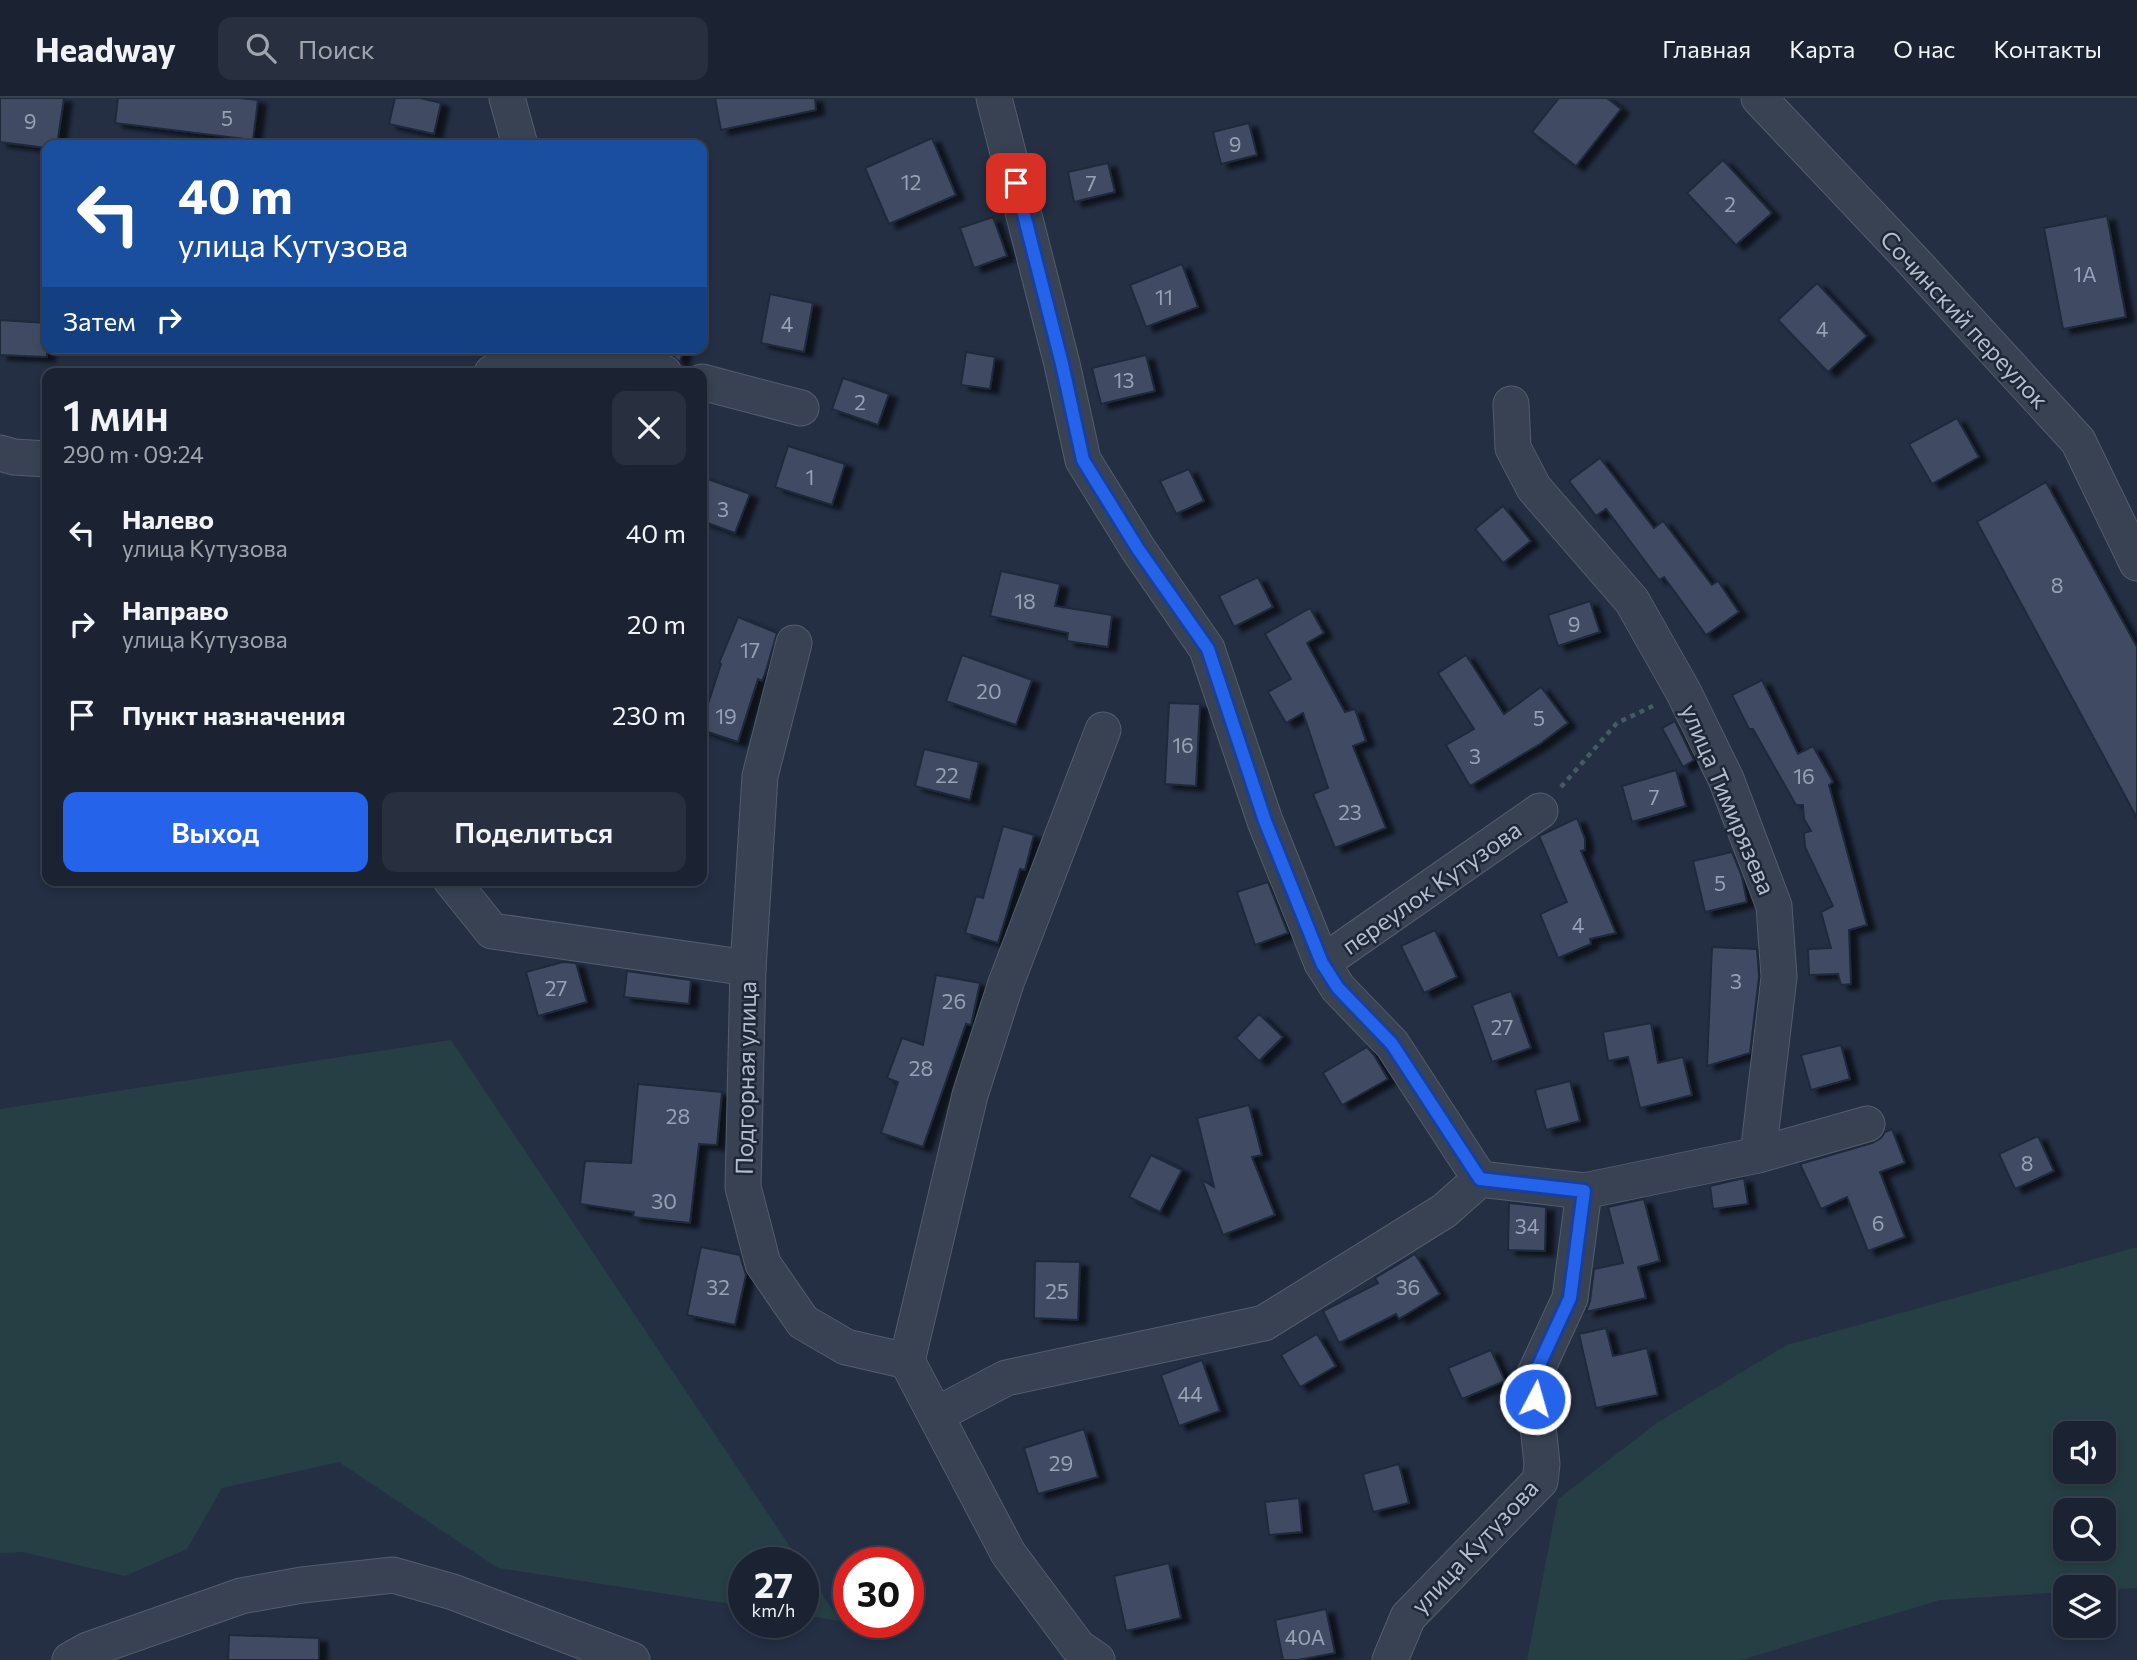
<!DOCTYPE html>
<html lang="ru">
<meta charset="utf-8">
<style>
:root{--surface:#1b2333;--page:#282f3f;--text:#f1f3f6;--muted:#a0a4ac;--line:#39404e;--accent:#2563eb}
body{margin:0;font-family:Commissioner,sans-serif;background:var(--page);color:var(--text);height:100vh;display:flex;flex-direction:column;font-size:26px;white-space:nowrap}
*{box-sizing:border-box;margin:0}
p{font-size:23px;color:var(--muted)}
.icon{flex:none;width:38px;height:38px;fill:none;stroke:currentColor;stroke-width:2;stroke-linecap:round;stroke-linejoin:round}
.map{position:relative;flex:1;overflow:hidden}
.drawer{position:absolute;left:42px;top:270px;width:665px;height:518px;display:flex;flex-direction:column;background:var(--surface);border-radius:14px;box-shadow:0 4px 10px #0003,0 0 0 2px var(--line)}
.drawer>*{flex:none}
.banner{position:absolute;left:42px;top:42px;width:665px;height:214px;border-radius:14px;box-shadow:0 4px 10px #0003,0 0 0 2px var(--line);background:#1a4fa0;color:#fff;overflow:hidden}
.buttons{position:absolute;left:2053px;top:1323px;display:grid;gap:14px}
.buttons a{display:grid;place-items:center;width:63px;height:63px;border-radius:14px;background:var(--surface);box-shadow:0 4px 10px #0003,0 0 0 2px var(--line);font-size:35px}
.speed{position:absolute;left:728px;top:1449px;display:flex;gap:14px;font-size:35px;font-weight:700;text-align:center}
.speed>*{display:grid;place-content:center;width:91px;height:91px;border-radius:50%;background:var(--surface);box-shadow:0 4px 10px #0003,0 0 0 2px var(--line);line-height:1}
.speed small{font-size:18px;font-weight:400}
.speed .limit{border:10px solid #d22;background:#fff;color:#111}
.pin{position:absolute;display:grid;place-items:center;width:60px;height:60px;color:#fff;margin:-30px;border-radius:14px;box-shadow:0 4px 10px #0006}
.me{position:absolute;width:77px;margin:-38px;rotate:6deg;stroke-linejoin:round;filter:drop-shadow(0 0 5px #0008)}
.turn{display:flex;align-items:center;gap:24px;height:147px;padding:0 21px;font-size:32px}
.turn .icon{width:91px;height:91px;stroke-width:2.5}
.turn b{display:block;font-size:49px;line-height:60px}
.then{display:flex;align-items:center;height:66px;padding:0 21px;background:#0003;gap:14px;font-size:26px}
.round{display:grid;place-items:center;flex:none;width:74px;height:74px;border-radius:14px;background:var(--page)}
.summary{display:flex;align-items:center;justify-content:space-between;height:119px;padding:0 21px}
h1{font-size:42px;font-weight:600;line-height:52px}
.cta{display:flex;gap:14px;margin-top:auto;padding:14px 21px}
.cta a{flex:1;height:80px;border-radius:14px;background:var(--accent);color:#fff;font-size:28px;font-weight:600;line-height:80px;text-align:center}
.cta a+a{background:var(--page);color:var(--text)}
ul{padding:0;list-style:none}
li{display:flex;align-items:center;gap:21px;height:91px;padding:0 21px}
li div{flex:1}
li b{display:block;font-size:26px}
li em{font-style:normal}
header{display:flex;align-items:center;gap:42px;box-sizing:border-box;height:98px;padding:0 35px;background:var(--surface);border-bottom:2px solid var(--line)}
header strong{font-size:33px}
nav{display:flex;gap:38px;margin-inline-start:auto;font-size:24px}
.search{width:490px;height:63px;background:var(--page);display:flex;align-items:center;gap:18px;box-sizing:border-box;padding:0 24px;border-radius:14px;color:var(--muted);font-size:26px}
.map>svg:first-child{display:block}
.green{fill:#263f44;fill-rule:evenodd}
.building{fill:#404c64;stroke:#1f293a;stroke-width:2;filter:url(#shadow)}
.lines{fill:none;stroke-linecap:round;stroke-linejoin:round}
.minor-casing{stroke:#535d6d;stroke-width:37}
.path{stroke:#445c61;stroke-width:4.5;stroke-dasharray:5 5;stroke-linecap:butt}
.minor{stroke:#384253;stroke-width:35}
.route-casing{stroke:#184099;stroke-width:18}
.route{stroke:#2563eb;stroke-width:12}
.labels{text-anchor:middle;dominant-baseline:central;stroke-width:5;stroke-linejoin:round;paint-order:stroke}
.number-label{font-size:21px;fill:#98a1b3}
.street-label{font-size:24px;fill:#b5bdcd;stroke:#1d2738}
</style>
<header>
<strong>Headway</strong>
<div class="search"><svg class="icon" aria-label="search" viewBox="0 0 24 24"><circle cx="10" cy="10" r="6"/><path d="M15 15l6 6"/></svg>Поиск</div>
<nav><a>Главная</a><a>Карта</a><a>О нас</a><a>Контакты</a></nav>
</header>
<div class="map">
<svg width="2137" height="1562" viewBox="0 0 2137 1562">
<defs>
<filter id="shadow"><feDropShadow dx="8" dy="4.5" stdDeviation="2" flood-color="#0009"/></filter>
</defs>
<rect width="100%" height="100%" fill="#242f44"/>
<g class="green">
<polygon points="451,942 801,1465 744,1465 744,1508 498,1470 339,1364 222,1390 187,1451 125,1478 22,1454 0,1455 0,1011"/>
<path d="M 2137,1149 L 2137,1490 L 2104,1492 L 2104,1489 L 2065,1489 L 2065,1494 L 1940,1502 L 1741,1562 L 1527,1562 L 1558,1401 L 1657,1325 L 1787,1247 ZM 2065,1335 L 2104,1335 L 2104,1374 L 2065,1374 ZM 2065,1412 L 2104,1412 L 2104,1451 L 2065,1451 Z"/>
<polygon points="803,1468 840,1523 803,1517"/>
</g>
<g class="building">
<polygon points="0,0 64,0 57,47 47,47 47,50 0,44"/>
<polygon points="118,0 239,0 258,2 253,42 115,25"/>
<polygon points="395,0 420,0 441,5 434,36 389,26"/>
<polygon points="715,0 815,0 816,12 721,32"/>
<polygon points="1559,0 1607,0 1621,11 1576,68 1532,34"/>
<polygon points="1249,25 1257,57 1221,66 1213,34"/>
<polygon points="932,40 956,97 889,126 865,70"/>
<polygon points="1723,62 1772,115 1736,147 1687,95"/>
<polygon points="1108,65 1115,94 1074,104 1068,74"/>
<polygon points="2107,118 2126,219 2063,231 2044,130"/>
<polygon points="993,119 1007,158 974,170 960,130"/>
<polygon points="1182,166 1198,209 1146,229 1130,187"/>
<polygon points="1817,185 1867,238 1828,274 1778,222"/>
<polygon points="770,196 813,205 804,254 761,245"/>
<polygon points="0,222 47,225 47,259 0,257"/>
<polygon points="649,250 684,250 680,264 670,256"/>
<polygon points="966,254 995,259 990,291 961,287"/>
<polygon points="1146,257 1155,293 1101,306 1092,270"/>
<polygon points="843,280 889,296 878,327 832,311"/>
<polygon points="1957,320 1979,359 1932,386 1909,346"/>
<polygon points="788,348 845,366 832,407 775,389"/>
<polygon points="1600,360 1654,430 1663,423 1712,487 1718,483 1739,514 1706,537 1664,479 1659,482 1606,411 1596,418 1569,383"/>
<polygon points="1189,371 1204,403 1176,416 1160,383"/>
<polygon points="702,379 750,396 735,435 702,423"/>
<polygon points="2046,384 2137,549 2137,720 1977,424"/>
<polygon points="1503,408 1531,443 1503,465 1475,431"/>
<polygon points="1001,473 1060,486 1055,508 1112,517 1108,549 1067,543 1068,535 990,518"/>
<polygon points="1258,479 1273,509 1234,529 1219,498"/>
<polygon points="1590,503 1600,534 1558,548 1548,517"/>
<polygon points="1310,510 1324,535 1307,545 1345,614 1355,611 1366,643 1353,648 1386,730 1335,750 1313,696 1328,690 1303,615 1286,625 1268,594 1291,581 1265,536"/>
<polygon points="738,519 777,535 765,576 762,583 758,581 738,644 702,632 702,624 721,566 719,565"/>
<polygon points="962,557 1032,582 1016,627 946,603"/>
<polygon points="1466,557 1504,616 1541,589 1568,625 1540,646 1470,688 1446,647 1474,631 1438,575"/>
<polygon points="1762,582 1798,656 1813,648 1833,684 1829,687 1867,827 1849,832 1851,886 1841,887 1838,876 1809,877 1808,851 1831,850 1821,814 1833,808 1805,749 1804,735 1811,733 1804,721 1803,707 1796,707 1753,631 1749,631 1732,597"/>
<polygon points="1169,605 1200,606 1196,688 1165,686"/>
<polygon points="1675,623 1694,662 1683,669 1662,630"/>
<polygon points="924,651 979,664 970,702 915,688"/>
<polygon points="1676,672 1686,708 1632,724 1622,688"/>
<polygon points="1577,720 1585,741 1585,752 1581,753 1616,835 1590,841 1591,846 1558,860 1540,816 1567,804 1539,738"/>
<polygon points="1003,728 1034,737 1025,772 1020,771 998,845 965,835 976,798 983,800"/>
<polygon points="1732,754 1742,779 1747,804 1705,814 1693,763"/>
<polygon points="1268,784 1288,835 1255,847 1237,794"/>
<polygon points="1435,832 1457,879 1424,895 1401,848"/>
<polygon points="1712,849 1757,851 1759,879 1750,955 1707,968"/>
<polygon points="563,864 576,865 587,904 538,918 526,874"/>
<polygon points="627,873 691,882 689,906 624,899"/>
<polygon points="936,877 980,885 971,927 966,926 923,1049 881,1035 898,984 887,980 902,940 923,947"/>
<polygon points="1511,893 1531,950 1492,964 1472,907"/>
<polygon points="1259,916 1283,939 1259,963 1236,940"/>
<polygon points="1651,925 1658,965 1683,959 1692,997 1640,1010 1628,959 1608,963 1603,934"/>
<polygon points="1841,947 1850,981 1811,992 1801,957"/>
<polygon points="1367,949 1374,957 1388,981 1342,1007 1323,975"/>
<polygon points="1570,983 1580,1023 1546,1032 1535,992"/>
<polygon points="638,986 722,994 717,1047 699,1046 690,1125 633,1119 634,1114 580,1106 585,1063 631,1065"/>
<polygon points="1249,1007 1262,1057 1252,1059 1275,1117 1223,1137 1202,1082 1214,1089 1197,1020"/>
<polygon points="1892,1031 1905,1065 1880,1074 1905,1139 1868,1153 1847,1099 1821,1111 1800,1066 1872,1045 1881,1040 1885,1034"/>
<polygon points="2038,1038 2054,1073 2015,1091 1999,1056"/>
<polygon points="1151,1057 1182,1072 1160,1114 1129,1099"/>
<polygon points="1744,1080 1748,1106 1713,1111 1710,1088"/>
<polygon points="1644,1101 1660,1163 1638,1169 1646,1200 1586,1214 1590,1203 1594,1171 1623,1165 1608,1109"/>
<polygon points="1509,1105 1546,1109 1545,1153 1508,1152"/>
<polygon points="701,1149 740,1157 746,1177 735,1227 687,1217"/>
<polygon points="1415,1156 1440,1196 1399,1221 1396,1216 1339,1245 1323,1213 1378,1185 1375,1180"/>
<polygon points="1035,1163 1080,1164 1078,1222 1034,1220"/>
<polygon points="1606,1230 1613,1258 1647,1250 1658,1297 1596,1310 1579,1236"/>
<polygon points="1317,1236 1336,1268 1300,1289 1281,1257"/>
<polygon points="1491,1252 1505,1283 1462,1301 1448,1270"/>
<polygon points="1202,1262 1220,1313 1179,1328 1161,1277"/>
<polygon points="1084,1331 1098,1379 1038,1396 1024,1350"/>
<polygon points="1399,1366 1409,1405 1373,1414 1363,1376"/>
<polygon points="1299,1400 1302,1434 1269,1437 1265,1404"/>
<polygon points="1169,1465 1181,1520 1126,1533 1114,1478"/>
<polygon points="1326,1511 1335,1555 1298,1562 1283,1562 1275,1522"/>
<polygon points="229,1537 319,1540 319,1562 228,1562"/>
</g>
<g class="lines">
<defs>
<g id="minor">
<polyline points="507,0 520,47"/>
<polyline points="994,0 1062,266 1083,362 1138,451 1207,551 1265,723 1322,865 1338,890 1392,946 1480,1081 1584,1093 1758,1057 1779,879 1774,808 1726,681 1683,593 1632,503 1534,390 1513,350 1511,306"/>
<polyline points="1759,0 1914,164 2078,343 2137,465"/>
<polyline points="492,275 506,270 615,262 664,275"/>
<polyline points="702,284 801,310"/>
<polyline points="0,355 14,359 47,361"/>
<polyline points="451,782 492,833 748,870 743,1089 763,1166 803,1224 846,1249 907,1263 1008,1455 1078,1549 1097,1562"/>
<polyline points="1322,865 1540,713"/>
<polyline points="748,870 760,678 794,545"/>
<polyline points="1758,1057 1867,1026"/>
<polyline points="907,1263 970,997 1006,885 1103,632"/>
<polyline points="936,1317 1006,1280 1264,1225 1444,1113 1480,1081"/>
<polyline points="70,1562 88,1552 241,1498 302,1487 393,1477 453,1494 632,1562"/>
<polyline points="1390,1562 1408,1519 1540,1383 1542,1366 1533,1280 1570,1200 1584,1093"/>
</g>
</defs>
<use href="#minor" class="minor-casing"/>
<polyline class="path" points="1561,689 1617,625 1653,608"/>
<use href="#minor" class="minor"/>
</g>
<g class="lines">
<defs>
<polyline id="route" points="1016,85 1062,266 1083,362 1138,451 1208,551 1265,723 1322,865 1338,890 1392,946 1480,1081 1584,1093 1570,1200 1533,1280 1535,1301"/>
</defs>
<use href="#route" class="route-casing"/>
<use href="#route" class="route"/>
</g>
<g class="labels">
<g class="number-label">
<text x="227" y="19">5</text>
<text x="30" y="22">9</text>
<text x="1235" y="45">9</text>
<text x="911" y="83">12</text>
<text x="1091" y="84">7</text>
<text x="1730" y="105">2</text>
<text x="2085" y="175">1А</text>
<text x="1164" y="198">11</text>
<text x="787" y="225">4</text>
<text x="1822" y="230">4</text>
<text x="1124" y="281">13</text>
<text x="860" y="303">2</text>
<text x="810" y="378">1</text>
<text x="723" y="410">3</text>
<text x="2057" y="486">8</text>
<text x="1025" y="502">18</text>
<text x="1574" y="525">9</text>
<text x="750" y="551">17</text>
<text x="989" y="592">20</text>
<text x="726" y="617">19</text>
<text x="1539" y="619">5</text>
<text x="1183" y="646">16</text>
<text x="1475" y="657">3</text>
<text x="947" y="676">22</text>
<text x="1804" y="677">16</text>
<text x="1654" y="698">7</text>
<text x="1350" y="713">23</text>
<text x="1720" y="784">5</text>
<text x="1578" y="826">4</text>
<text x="1736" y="882">3</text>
<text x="556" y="889">27</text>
<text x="954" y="902">26</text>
<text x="1502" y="928">27</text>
<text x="921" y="969">28</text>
<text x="678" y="1017">28</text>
<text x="2027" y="1064">8</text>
<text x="664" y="1102">30</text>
<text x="1878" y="1124">6</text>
<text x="1527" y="1127">34</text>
<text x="718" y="1188">32</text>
<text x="1408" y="1188">36</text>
<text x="1057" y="1192">25</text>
<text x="1190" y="1295">44</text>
<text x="1061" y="1364">29</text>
<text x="1305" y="1538">40А</text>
</g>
<g class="street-label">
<text transform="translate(1965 221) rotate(47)">Сочинский переулок</text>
<text transform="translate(1729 701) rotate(67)">улица Тимирязева</text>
<text transform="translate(1431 789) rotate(-35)">переулок Кутузова</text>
<text transform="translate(745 980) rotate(-89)">Подгорная улица</text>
<text transform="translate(1474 1448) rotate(-47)">улица Кутузова</text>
</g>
</g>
</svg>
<div class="buttons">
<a><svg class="icon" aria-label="sound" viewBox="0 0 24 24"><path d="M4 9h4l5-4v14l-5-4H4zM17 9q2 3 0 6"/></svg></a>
<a><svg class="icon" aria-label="search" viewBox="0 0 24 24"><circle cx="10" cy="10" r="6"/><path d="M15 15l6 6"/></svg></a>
<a><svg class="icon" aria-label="layers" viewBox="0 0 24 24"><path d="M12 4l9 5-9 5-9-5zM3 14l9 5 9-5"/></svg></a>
</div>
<div class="speed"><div>27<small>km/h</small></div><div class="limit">30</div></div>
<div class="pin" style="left:1016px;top:85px;background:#d93025"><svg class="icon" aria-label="arrive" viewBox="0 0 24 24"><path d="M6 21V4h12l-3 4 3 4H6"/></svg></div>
<svg class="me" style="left:1535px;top:1301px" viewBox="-20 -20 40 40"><circle r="17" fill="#2563eb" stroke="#fff" stroke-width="3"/><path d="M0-11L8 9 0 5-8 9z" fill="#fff"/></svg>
<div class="banner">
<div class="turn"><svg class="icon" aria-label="left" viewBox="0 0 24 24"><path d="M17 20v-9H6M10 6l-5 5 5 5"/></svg><div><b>40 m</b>улица Кутузова</div></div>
<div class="then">Затем<svg class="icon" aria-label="right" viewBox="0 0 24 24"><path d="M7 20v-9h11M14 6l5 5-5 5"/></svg></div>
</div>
<section class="drawer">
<div class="summary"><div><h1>1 мин</h1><p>290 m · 09:24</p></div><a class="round"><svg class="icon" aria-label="close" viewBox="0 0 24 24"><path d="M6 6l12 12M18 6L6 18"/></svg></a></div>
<ul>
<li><svg class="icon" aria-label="left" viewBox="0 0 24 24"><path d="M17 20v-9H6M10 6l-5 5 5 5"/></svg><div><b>Налево</b><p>улица Кутузова</p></div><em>40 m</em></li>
<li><svg class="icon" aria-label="right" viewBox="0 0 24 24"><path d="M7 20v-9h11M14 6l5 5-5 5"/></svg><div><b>Направо</b><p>улица Кутузова</p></div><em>20 m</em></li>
<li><svg class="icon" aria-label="arrive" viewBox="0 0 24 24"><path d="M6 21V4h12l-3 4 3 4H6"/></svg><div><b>Пункт назначения</b></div><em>230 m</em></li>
</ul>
<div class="cta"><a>Выход</a><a>Поделиться</a></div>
</section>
</div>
